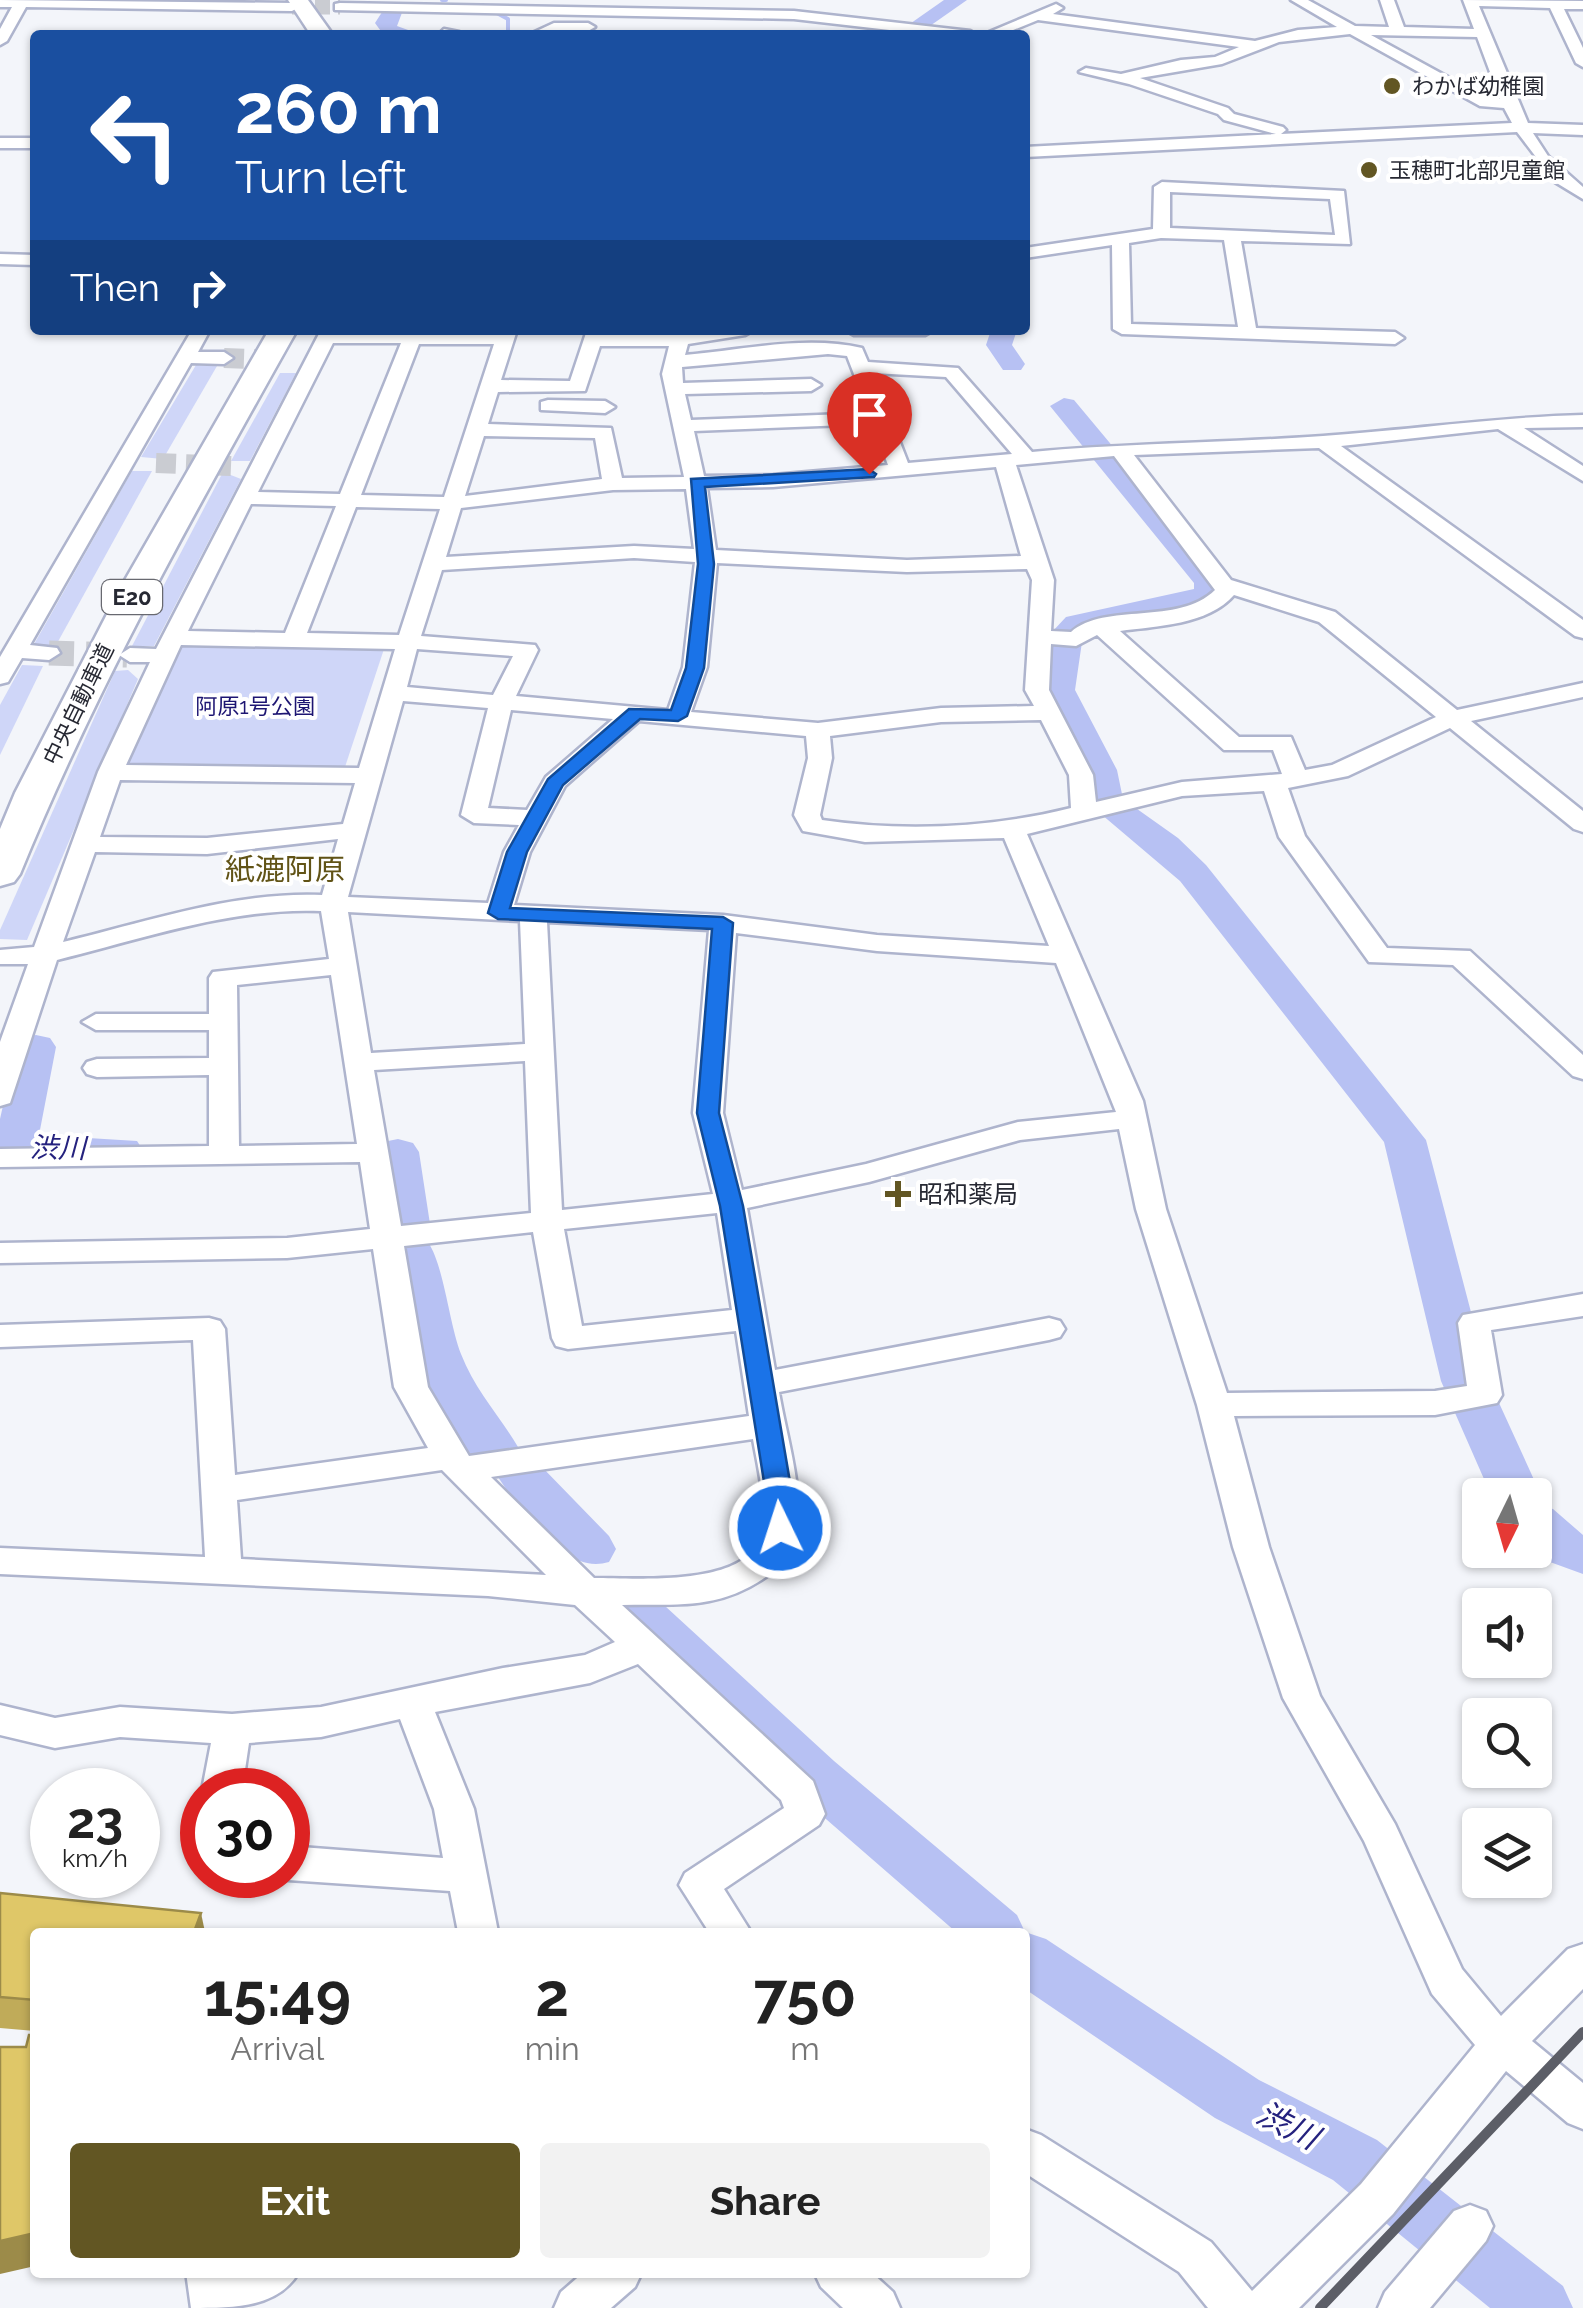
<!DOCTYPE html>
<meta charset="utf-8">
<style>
:root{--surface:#fff;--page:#f2f2f2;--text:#222;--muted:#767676;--accent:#625623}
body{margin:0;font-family:Raleway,"Noto Sans JP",sans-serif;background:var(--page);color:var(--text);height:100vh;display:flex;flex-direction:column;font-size:38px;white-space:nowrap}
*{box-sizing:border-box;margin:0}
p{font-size:32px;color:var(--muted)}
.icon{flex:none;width:55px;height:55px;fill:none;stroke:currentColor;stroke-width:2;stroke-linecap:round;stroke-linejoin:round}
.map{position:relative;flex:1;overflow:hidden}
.sheet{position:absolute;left:30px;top:1928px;width:1000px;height:350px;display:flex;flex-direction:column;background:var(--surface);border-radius:10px;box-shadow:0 2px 8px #0004}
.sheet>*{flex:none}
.banner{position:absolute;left:30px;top:30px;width:1000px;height:305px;border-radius:10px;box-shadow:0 2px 8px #0004;background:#1a4fa0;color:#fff;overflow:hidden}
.needle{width:65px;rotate:185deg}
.buttons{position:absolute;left:1462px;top:1478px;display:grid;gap:20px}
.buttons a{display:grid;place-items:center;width:90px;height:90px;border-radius:10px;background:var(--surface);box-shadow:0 2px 8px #0004;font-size:50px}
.speed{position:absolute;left:30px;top:1768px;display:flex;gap:20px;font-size:50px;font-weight:700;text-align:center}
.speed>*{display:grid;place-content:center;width:130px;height:130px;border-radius:50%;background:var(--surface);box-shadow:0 2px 8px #0004;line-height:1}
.speed small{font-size:25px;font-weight:400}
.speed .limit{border:15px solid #d22;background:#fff;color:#111}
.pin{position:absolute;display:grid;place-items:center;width:85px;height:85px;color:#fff;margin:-102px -42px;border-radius:50% 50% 50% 0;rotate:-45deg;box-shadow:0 0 10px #0007}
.pin .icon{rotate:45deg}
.me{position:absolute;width:110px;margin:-55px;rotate:356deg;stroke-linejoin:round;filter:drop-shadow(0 0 8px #0008)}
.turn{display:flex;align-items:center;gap:35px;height:210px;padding:0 40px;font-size:45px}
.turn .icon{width:130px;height:130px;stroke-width:2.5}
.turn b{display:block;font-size:70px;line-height:85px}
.then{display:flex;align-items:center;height:95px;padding:0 40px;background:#0003;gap:20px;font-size:38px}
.eta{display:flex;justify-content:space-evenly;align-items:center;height:170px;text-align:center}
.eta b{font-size:60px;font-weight:700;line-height:70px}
.button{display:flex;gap:20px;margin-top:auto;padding:20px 40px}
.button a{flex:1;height:115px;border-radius:10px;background:var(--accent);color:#fff;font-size:40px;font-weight:700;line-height:115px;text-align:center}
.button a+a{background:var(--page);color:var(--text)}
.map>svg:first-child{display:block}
.green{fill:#cfd6f8}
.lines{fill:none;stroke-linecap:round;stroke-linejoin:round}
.stream{stroke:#b7c1f3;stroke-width:4}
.river{fill:#b7c1f3;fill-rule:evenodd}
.minor-tunnel-far2{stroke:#caccd2;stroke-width:15;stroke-dasharray:15 8;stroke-linecap:butt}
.minor-tunnel-far1{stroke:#caccd2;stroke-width:20;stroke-dasharray:20 10;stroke-linecap:butt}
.minor-tunnel{stroke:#caccd2;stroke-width:25;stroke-dasharray:25 12;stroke-linecap:butt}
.minor-casing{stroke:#aeb4cd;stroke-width:5}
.highway-casing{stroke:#aeb4cd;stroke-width:5}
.minor{fill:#fff;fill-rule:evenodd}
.highway{fill:#fff;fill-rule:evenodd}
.rail{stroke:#5c5e67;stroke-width:10}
.wall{fill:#c0ab59}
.shaded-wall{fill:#9c8b49}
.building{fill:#dfc768;stroke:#9c8b49;stroke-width:2.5}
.route{fill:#1a73e8;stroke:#114b97;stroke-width:2.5}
.poi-dot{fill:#625623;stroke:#fff;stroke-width:4}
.labels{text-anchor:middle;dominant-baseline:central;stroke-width:8;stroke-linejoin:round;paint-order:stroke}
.far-poi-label{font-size:22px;fill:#272933;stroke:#fff;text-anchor:start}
.shield{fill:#fff;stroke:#686970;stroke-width:2.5}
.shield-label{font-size:22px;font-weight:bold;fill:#272933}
.far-street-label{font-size:22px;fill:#272933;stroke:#fff}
.far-park-label{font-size:22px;fill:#1d1572;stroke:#fff}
.poi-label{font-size:25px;fill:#272933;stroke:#fff;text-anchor:start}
.water-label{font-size:28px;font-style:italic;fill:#25227e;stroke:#fff}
.quarter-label{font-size:30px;fill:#615316;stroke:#fff}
.near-water-label{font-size:32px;font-style:italic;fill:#25227e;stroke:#fff}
</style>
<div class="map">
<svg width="1583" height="2308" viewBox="0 0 1583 2308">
<rect width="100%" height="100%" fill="#f3f5fa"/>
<g class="green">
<polygon points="196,365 217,366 163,459 141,457"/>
<polygon points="280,373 296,373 250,461 231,461"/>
<polygon points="132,471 152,471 55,647 33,646"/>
<polygon points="223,472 241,479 154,646 132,646"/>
<polygon points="180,643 380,645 384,649 344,770 126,768"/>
<polygon points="22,665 43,666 0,755 0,705"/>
<polygon points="128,670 138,679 27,940 0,939 0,930 115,671"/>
</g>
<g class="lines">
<g class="stream">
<polyline points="442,0 446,0"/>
<polyline points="493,11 508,19 508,35"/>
</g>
<g class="river">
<polygon points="944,0 967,0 917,35 894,35"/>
<polygon points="393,4 403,10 397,26 422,35 383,34 375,23 386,6"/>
<polygon points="991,330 1017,330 1012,345 1025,364 1021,370 1003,370 986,345"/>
<polygon points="1064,398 1074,400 1220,575 1226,592 1212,606 1088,631 1083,635 1075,690 1117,770 1123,799 1178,838 1206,865 1426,1140 1489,1381 1541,1495 1535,1504 1553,1509 1583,1535 1583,1574 1539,1558 1532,1550 1535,1550 1535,1495 1491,1495 1441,1381 1384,1142 1180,881 1088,803 1083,770 1041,690 1052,632 1066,617 1194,589 1194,583 1050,406"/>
<polygon points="36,1035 50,1038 56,1047 39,1135 137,1141 143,1150 137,1159 122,1163 0,1156 0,1119 16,1047 22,1038"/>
<path d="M 398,1139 L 413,1143 L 419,1152 L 430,1224 L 424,1234 L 408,1238 L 392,1234 C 377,1210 388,1176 372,1152 L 378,1143 Z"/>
<path d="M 412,1238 L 428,1242 C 444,1266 449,1323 461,1354 C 475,1390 499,1415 518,1447 L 511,1459 C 500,1462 492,1465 481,1460 C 434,1440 397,1300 390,1252 L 396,1242 Z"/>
<path d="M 523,1460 L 540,1465 L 609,1536 L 616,1549 L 609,1562 C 565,1575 533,1519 506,1489 L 498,1477 L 506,1465 Z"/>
<polygon points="635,1590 653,1595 834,1761 1017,1915 1025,1932 1046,1939 1259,2080 1377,2140 1563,2286 1573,2308 1490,2308 1333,2180 1215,2118 1025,1989 1025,1932 956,1932 796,1793 617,1623 609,1609 617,1595"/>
</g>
<polyline class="minor-tunnel-far2" points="292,7 340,7"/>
<g class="minor-tunnel-far1">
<polyline points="224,358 283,360"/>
<polyline points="156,463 231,466"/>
</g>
<polyline class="minor-tunnel" points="49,653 127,655"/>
<defs>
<g id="minor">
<polygon points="0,0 292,3 299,7 292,11 26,7 7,41 0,45 0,29 12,7 0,7"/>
<path d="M 1291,0 L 1308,0 L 1355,26 L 1389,27 L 1380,0 L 1394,0 L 1404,27 L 1474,29 L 1463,0 L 1583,1 L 1583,9 L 1564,9 L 1583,48 L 1583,67 L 1576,63 L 1550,8 L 1479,6 L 1528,123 L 1583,125 L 1583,135 L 1533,133 L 1548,156 L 1583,187 L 1583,199 L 1555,182 L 1517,132 L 1025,157 L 1025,147 L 1276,134 L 1224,120 L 1218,114 L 1129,84 L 1079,72 L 1086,68 L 1121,74 L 1181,60 L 1215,57 L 1239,47 L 1038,20 L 1001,35 L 982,35 L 1056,4 L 1063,8 L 1053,14 L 1255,41 L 1298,30 L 1337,27 ZM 1350,34 L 1480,106 L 1504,108 L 1512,123 L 1281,134 L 1286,130 L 1283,127 L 1234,114 L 1228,108 L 1140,78 L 1222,64 L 1279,42 ZM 1371,35 L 1477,37 L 1500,99 L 1488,99 Z"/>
<polygon points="340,3 794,11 970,31 977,35 933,35 794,19 335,10 335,4"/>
<polygon points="554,23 588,23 595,27 588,31 528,35"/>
<polygon points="444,29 459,32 461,35 438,35"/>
<rect x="0" y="138" width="35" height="10"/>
<path d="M 1162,182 L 1344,191 L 1350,244 L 1241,241 L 1256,328 L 1395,332 L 1404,338 L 1395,344 L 1122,334 L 1113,329 L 1112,245 L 1025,258 L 1025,248 L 1153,229 L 1154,187 ZM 1170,192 L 1330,199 L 1335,235 L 1170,228 ZM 1161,238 L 1224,240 L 1238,327 L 1131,324 L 1129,243 Z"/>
<polygon points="0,254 35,255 35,265 0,264"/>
<polygon points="192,330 210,330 198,352 224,352 233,358 224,364 191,363 30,645 57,648 60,653 49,660 22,658 8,682 0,684 0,657"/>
<path d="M 321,330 L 498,333 L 499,330 L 517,330 L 501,380 L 570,381 L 587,330 L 605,330 L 604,334 L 754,330 L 745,335 L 688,344 L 685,355 C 741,350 806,335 862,348 L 868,362 L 958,368 L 1032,452 C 1129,443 1226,443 1323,436 C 1410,430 1496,417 1583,415 L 1583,427 L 1524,428 L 1583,466 L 1583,481 L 1498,429 L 1341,446 L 1583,620 L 1583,638 L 1575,636 L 1319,448 L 1134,455 L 1231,580 L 1335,612 L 1457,710 L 1583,683 L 1583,697 L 1471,721 L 1583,811 L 1583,832 L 1574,829 L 1450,728 L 1348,776 L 1288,788 L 1305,836 L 1387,948 L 1470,951 L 1583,1055 L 1583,1079 L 1573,1076 L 1453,965 L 1369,962 L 1279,837 L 1264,791 L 1182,796 L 1027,834 L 1143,1101 L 1166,1209 L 1227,1393 L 1435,1391 L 1467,1386 L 1458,1323 L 1463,1315 L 1583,1294 L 1583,1316 L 1491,1330 L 1502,1395 L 1497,1403 L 1435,1415 L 1234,1416 L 1269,1547 L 1320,1696 L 1395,1824 L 1462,1969 L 1501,2016 L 1568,1949 L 1583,1944 L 1583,1989 L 1532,2041 L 1583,2083 L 1583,2129 L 1568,2123 L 1506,2071 L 1393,2214 L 1299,2308 L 1208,2308 L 1179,2272 L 1025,2173 L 1025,2129 L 1041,2135 L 1211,2242 L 1252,2291 L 1361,2184 L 1475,2045 L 1432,1994 L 1364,1841 L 1283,1698 L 1233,1547 L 1197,1405 L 1136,1209 L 1119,1129 L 1020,1140 L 869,1182 L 747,1208 L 775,1370 L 1049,1318 L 1060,1321 L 1065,1329 L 1060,1337 L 1049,1340 L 779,1392 C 786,1435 803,1486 797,1530 C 794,1551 786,1561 770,1574 C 721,1610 680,1604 622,1605 L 813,1781 L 825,1814 L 819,1825 L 724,1889 L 751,1932 L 709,1932 L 679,1885 L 685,1873 L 784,1808 L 781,1800 L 638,1664 L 590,1683 L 435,1712 L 474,1809 L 498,1932 L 458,1932 L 450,1891 L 288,1880 L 275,1875 L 288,1875 L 288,1846 L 443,1858 L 434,1809 L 400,1719 L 321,1737 L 249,1743 L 242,1790 L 202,1790 L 211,1743 L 120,1737 L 55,1748 L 0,1735 L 0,1705 L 55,1718 L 120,1707 L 232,1714 L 321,1707 L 503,1668 L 585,1655 L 615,1642 L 575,1605 L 488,1596 L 0,1574 L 0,1548 L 205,1557 L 193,1340 L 0,1347 L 0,1325 L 209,1318 L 220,1321 L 225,1329 L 235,1475 L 428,1448 L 394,1387 L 373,1249 L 287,1258 L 0,1263 L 0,1243 L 287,1238 L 370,1229 L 360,1162 L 0,1167 L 0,1149 L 209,1146 L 209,1075 L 97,1077 L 87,1074 L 83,1068 L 87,1062 L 97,1059 L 209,1058 L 209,1030 L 96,1030 L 82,1022 L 96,1014 L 209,1014 L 209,978 L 213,972 L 329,959 L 321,911 C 233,907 142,939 57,960 L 10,1103 L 0,1106 L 0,1042 L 28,964 L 0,964 L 0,950 L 34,947 L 98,772 L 150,662 L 130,662 L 119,655 L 130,648 L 156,649 ZM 333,343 L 401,343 L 340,494 L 258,492 ZM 419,344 L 494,344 L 444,497 L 361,495 ZM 600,346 L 669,346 L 662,374 L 684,477 L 622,478 L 611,428 L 488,424 L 498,392 L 585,391 ZM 828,354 L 847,356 L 869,413 L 691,420 L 685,394 L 811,391 L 821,385 L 811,379 L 683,383 L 682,367 ZM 873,373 L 946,377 L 1012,454 L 908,463 ZM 873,424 L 888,465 L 773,475 L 704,476 L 694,431 ZM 484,436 L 595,438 L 602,479 L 465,496 ZM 1114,456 L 1215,590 C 1178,626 1105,602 1071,632 L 1051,631 L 1054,580 L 1016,465 ZM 996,467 L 1021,556 L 907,560 L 716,550 L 707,488 L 773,487 ZM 686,489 L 694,549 L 634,546 L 446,557 L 461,508 L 613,490 ZM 251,504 L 336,506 L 285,633 L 188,631 ZM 356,507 L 440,509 L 399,635 L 307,633 ZM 634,558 L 695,562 L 683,667 L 668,710 L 516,696 L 538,650 L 535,645 L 421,636 L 442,570 ZM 717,563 L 907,572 L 1027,569 L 1032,580 L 1025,690 L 1034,706 L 941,708 L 818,723 L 691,712 L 707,667 ZM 1234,595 L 1319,622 L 1436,717 L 1332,765 L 1305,770 L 1291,737 L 1239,737 L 1120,631 C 1156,626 1208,625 1234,595 ZM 1097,635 L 1224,750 L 1273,750 L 1282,774 L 1182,782 L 1096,802 L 1093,775 L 1049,690 L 1051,644 L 1076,646 ZM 181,645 L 395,649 L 359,768 L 126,765 ZM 417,649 L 513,656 L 493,695 L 407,687 ZM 403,701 L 488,708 L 461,815 L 474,823 L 519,825 L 504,852 L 488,903 L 348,897 ZM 511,710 L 613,719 L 546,777 L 527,810 L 488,808 ZM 1041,720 L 1069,775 L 1071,808 C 991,828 904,832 822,820 L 820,815 L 832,758 L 830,736 L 941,722 ZM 639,721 L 806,736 L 808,758 L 794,815 L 803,831 L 865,842 L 1004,838 L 1049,946 L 877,935 L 723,915 L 514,905 L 530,852 L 565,786 ZM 120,780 L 355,783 L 343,824 L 207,838 L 100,837 ZM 338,839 L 322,895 C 236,891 146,922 63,942 L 95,852 L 207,854 ZM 348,912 L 520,921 L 525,1044 L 371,1053 ZM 547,922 L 709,930 L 693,1113 L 713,1194 L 562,1210 ZM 736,933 L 877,951 L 1056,963 L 1116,1112 L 1018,1122 L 866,1164 L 742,1190 L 723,1113 ZM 331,975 L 357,1144 L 239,1146 L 237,985 ZM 525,1061 L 531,1213 L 401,1226 L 374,1070 ZM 717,1213 L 732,1310 L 582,1326 L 564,1229 ZM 533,1232 L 552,1338 L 556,1346 L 568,1349 L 736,1331 L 749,1416 L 469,1456 L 428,1387 L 404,1246 ZM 753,1439 C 758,1469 769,1509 759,1539 C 744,1587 634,1578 594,1578 L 491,1477 ZM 442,1470 L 546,1575 L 241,1559 L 237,1500 Z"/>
<polygon points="845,330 934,330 925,335 854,335"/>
<polygon points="548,400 605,401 615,407 605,413 541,410 541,402"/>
<polygon points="1470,2205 1486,2211 1493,2226 1486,2241 1430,2308 1378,2308 1385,2292 1454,2211"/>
<path d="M 186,2272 L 232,2272 L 233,2278 L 239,2272 L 299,2272 C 278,2308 234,2308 191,2308 Z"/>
<polygon points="584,2272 642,2272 635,2287 611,2308 554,2308 561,2292"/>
<polygon points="814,2272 871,2272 893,2292 900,2308 843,2308 821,2287"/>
</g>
<g id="highway">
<polygon points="288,0 308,0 333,35 311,35"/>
<path d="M 269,330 L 297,330 C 197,508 97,685 20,874 L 14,882 L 0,886 L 0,829 L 15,793 L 121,587 Z"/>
</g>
</defs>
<use href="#minor" class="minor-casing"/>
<use href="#highway" class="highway-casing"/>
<use href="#minor" class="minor"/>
<use href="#highway" class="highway"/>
<polyline class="rail" points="1320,2308 1583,2032"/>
</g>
<polygon class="wall" points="0,1893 35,1932 35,2031 0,2028"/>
<g class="shaded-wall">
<polygon points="201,1913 205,1932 194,1932"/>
<polygon points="35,2233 35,2266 0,2274 0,2241"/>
</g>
<g class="building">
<polygon points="0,1893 201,1913 194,1932 35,1932 35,2000 0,1997"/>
<polygon points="29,2035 35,2035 35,2233 0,2241 0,2047 26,2047"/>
</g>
<polygon class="route" points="869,469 876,474 874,477 705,487 714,564 704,668 687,716 678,721 640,719 563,785 527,852 510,908 723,917 733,923 719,1113 743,1206 791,1488 793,1528 789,1535 770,1535 766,1528 765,1488 720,1206 697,1113 712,929 498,919 488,913 507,852 548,779 629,709 671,710 686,668 698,564 691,479"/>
<g class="poi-dot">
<circle cx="1392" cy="86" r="10"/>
<circle cx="1369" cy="170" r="10"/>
<path d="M893 1179h10v10h10v10h-10v10h-10v-10h-10v-10h10z"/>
</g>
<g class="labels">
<g class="far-poi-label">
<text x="1412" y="86">わかば幼稚園</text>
<text x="1389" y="170">玉穂町北部児童館</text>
</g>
<rect class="shield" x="102" y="580" width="60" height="34" rx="8"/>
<g class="shield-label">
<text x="132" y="597">E20</text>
</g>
<g class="far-street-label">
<text transform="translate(78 704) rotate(-64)">中央自動車道</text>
</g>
<g class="far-park-label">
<text x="255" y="706">阿原1号公園</text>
</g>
<g class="poi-label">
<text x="918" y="1194">昭和薬局</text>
</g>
<g class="water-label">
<text transform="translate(58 1148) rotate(1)">渋川</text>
</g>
<g class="quarter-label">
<text x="285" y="869">紙漉阿原</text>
</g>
<g class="near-water-label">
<text transform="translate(1288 2125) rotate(27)">渋川</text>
</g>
</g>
</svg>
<div class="buttons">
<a><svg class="needle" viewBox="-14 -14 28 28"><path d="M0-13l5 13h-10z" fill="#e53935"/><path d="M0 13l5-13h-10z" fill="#767676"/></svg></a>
<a><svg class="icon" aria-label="sound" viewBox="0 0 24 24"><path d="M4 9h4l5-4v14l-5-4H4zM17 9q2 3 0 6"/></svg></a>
<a><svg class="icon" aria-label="search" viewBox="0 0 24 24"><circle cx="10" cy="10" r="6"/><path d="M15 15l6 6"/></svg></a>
<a><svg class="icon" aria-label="layers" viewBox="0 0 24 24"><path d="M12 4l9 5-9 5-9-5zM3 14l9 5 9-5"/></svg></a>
</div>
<div class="speed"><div>23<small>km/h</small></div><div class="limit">30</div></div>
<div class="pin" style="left:869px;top:474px;background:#d93025"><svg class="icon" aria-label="arrive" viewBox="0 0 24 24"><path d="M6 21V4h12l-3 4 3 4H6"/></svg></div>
<svg class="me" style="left:780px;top:1528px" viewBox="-20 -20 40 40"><circle r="17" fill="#1a73e8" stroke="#fff" stroke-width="3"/><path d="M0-11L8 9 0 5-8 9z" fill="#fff"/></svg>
<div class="banner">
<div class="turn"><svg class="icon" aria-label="left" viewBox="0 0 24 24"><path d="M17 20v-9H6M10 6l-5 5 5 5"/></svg><div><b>260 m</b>Turn left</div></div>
<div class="then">Then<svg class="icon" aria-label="right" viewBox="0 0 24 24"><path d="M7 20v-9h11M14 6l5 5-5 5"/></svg></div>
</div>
<section class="sheet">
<div class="eta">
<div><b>15:49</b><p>Arrival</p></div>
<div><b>2</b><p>min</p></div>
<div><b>750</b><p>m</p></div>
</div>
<div class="button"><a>Exit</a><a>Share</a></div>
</section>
</div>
